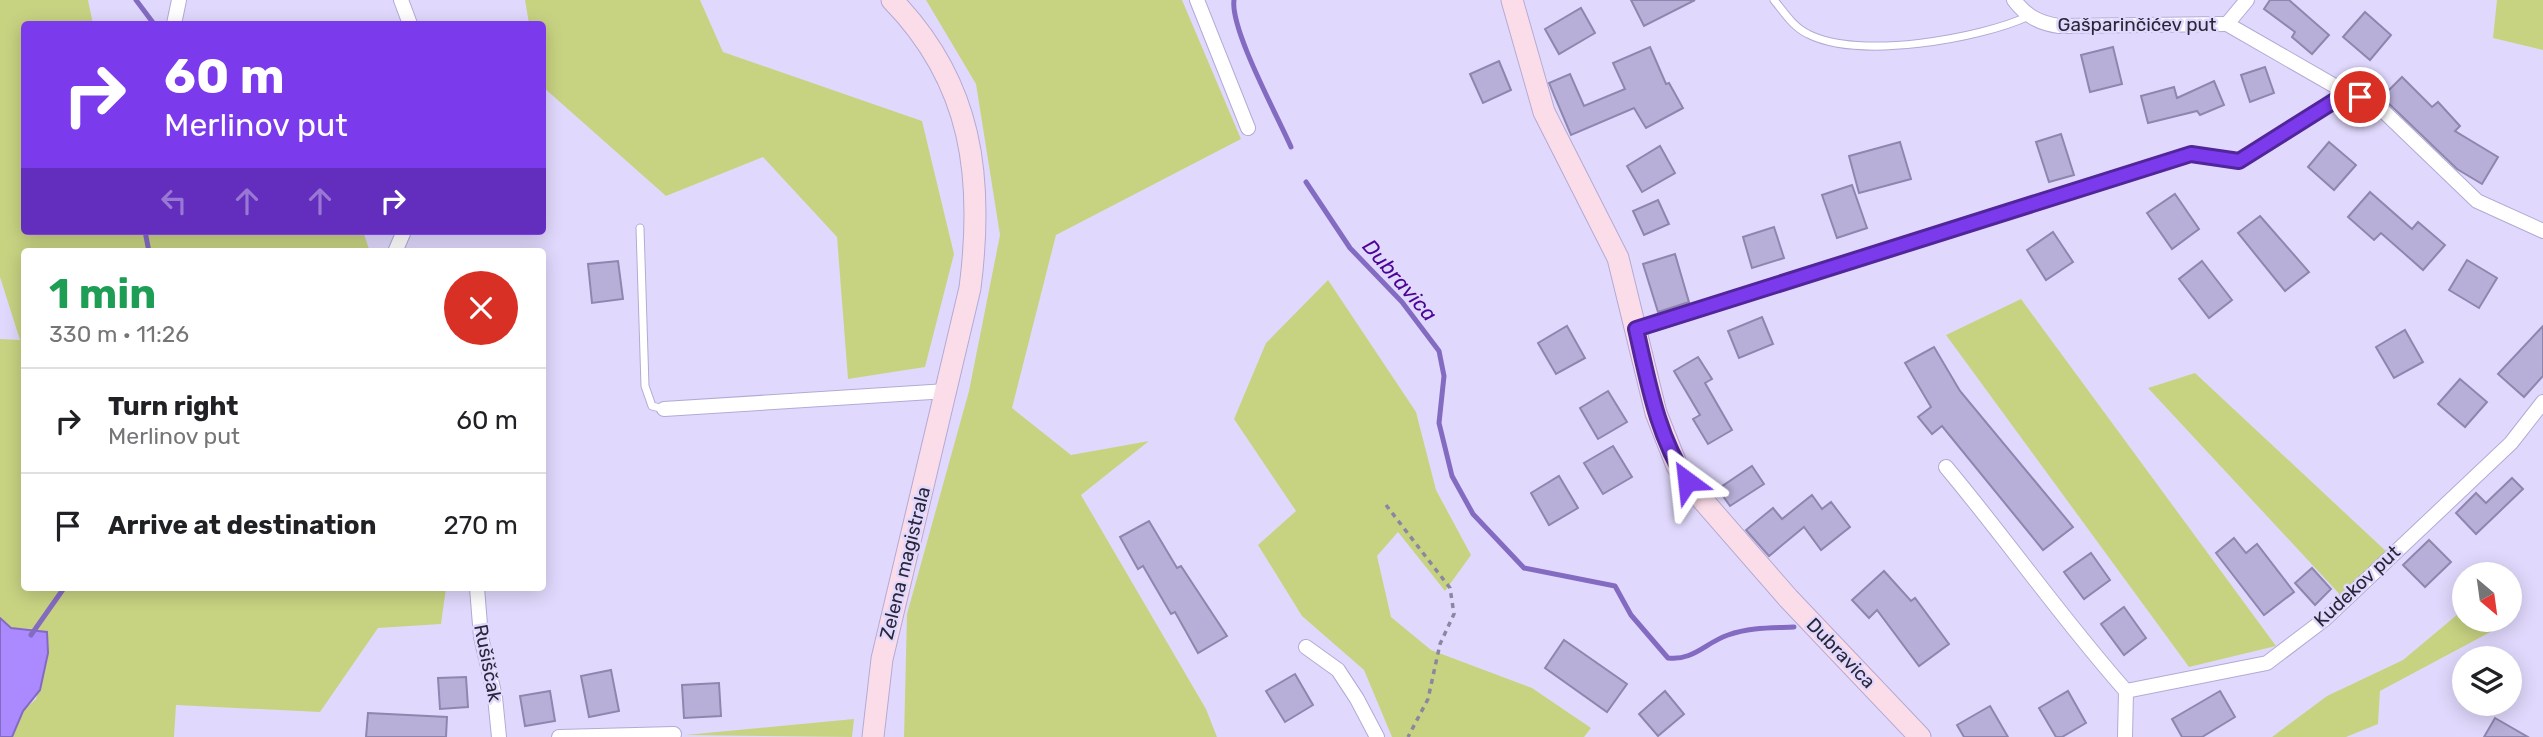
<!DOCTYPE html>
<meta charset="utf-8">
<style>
:root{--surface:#fff;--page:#f6f6f6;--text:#202124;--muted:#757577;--line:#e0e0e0}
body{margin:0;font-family:Rubik,sans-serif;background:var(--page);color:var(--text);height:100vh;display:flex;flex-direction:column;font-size:26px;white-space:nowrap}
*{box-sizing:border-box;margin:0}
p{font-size:23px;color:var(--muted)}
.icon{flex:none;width:38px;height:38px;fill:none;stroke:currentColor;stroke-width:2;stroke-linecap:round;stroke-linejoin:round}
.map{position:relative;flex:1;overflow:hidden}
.drawer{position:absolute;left:21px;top:248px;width:525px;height:343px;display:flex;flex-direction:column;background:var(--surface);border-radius:7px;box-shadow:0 4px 18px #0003}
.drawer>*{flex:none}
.hud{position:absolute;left:21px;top:21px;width:525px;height:214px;border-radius:7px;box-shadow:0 4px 18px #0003;background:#7c3aed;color:#fff;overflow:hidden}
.needle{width:46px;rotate:151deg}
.buttons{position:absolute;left:2452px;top:562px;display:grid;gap:14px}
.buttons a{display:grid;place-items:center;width:70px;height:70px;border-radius:50%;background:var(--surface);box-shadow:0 4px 18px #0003;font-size:35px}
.pin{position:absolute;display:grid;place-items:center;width:60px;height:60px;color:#fff;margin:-30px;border:4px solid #fff;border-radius:50%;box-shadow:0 2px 7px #0007}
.me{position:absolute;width:77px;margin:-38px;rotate:330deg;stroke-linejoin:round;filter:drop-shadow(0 0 5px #0008)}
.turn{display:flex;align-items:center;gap:24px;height:147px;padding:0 28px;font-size:32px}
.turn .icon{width:91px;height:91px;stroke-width:2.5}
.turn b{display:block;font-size:49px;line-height:60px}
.lanes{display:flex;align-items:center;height:66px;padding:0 28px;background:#0003;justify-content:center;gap:35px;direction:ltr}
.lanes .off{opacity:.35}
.round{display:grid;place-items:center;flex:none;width:74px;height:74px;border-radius:37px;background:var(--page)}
.summary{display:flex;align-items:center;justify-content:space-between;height:119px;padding:0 28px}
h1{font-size:42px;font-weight:700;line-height:52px;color:#1e9e55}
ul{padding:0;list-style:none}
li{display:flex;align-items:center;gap:21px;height:105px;padding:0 28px;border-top:2px solid var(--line)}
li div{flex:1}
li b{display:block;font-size:26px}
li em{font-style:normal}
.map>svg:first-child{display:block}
.green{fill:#c8d382}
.water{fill:#ab89fe;stroke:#846bc2;stroke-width:2}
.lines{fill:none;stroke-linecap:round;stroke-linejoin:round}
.stream{stroke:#846bc2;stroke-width:5}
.building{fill:#b8afd9;stroke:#8f86af;stroke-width:2}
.lane-casing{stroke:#b3aad4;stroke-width:9}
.street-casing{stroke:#b3aad4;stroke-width:16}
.secondary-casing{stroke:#b3aad4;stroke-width:23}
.path{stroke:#8c86a1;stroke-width:3.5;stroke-dasharray:5 5;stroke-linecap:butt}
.lane{stroke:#fff;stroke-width:7}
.street{stroke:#fff;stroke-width:14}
.secondary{stroke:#fbdce9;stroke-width:21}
.route-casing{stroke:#51269a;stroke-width:18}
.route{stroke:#7c3aed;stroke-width:12}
.labels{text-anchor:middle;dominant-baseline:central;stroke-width:5;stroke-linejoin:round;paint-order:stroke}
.street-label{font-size:19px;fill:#2a2637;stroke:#e1d9fd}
.water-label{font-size:21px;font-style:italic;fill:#4b0297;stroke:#e1d9fd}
</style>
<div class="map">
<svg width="2543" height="737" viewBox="0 0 2543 737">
<rect width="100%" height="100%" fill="#e1d9fd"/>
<g class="green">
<polygon points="0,0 88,0 93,24 24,24 24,231 363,231 370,252 24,252 24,588 446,588 441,624 378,628 320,712 176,705 174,737 12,737 23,711 36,699 48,653 34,629 11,628 0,618 0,339 20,340 0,277"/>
<polygon points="525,0 700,0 723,52 922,121 954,254 925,367 848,379 837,237 763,157 666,196 543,87 542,24 529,24"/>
<polygon points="926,0 1182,0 1241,139 1056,235 1012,408 1071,455 1149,441 1081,495 1206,709 1217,737 904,737 907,614 969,391 1000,235 976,84"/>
<polygon points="2497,0 2543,0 2543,50 2493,38"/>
<polygon points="1328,280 1416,412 1436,490 1471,555 1445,591 1398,532 1377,556 1391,617 1431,650 1532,688 1591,728 1584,737 1392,737 1364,670 1302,616 1258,545 1296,511 1234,419 1266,343"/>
<polygon points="2021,299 2276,646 2189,667 1946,335"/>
<polygon points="2195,373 2388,553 2344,599 2148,388"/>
<polygon points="2464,609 2464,620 2492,620 2494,630 2380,691 2378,724 2346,737 2272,737 2327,696 2403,660"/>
<polygon points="854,719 852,737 685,735"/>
</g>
<polygon class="water" points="0,618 11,628 47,632 48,653 40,690 23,711 12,737 0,737"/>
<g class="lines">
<g class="stream">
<polyline points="136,0 154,24"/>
<path d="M 1234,0 C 1230,29 1277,115 1291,147"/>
<path d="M 1306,182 L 1350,248 L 1402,302 L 1439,351 L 1444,376 L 1439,423 L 1452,476 L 1473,514 L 1524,568 L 1615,586 L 1631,615 L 1668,658 C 1693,661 1705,643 1728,635 C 1750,627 1772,628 1794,627"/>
<polyline points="145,231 149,252"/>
<polyline points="31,635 64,588"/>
</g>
</g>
<g class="building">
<polygon points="1631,0 1695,0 1644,26"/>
<polygon points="2270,0 2289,0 2329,35 2312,54 2292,37 2295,32 2264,9"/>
<polygon points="1581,8 1595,33 1559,54 1545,29"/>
<polygon points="2365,12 2391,35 2370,60 2343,37"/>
<polygon points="1650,47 1666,84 1669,83 1683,108 1646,128 1634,108 1571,135 1549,83 1570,74 1584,106 1625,89 1613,63"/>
<polygon points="2113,47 2122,84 2090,92 2081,55"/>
<polygon points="1499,61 1511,90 1483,103 1470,74"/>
<polygon points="2265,67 2274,93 2250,102 2241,75"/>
<polygon points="2402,77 2432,107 2438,102 2460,126 2455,131 2498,157 2482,184 2457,169 2382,97"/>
<polygon points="2214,81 2224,105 2200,115 2197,111 2148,123 2141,96 2174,87 2177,98"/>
<polygon points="2061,134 2074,175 2049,182 2036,142"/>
<polygon points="1900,142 1911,179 1859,193 1849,156"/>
<polygon points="2329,142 2356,165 2334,190 2308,167"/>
<polygon points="1660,146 1675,173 1642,192 1627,166"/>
<polygon points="1852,185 1867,228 1837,238 1822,195"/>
<polygon points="2370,192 2412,229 2418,222 2445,245 2423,270 2381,233 2374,240 2348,217"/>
<polygon points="2175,194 2199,229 2172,249 2147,213"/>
<polygon points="1658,200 1669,224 1644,235 1633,211"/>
<polygon points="2260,216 2309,272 2285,291 2238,233"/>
<polygon points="1774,227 1784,258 1752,268 1743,237"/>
<polygon points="2053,232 2073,262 2046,280 2027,250"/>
<polygon points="1675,254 1689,302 1658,312 1643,264"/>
<polygon points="2467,260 2497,278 2479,308 2449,290"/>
<polygon points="618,261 623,299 592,303 588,264"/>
<polygon points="2202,261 2232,300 2209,318 2179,279"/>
<polygon points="1762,317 1773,344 1739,358 1728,331"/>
<polygon points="1567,326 1585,358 1556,374 1538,343"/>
<polygon points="2543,326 2543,376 2524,397 2498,374"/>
<polygon points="2405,330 2423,362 2394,378 2376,347"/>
<polygon points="1934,347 1960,391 2073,527 2043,550 1942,426 1932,434 1918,417 1931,407 1905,363"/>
<polygon points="1698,357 1712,379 1705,383 1732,430 1708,444 1693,419 1700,415 1674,371"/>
<polygon points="2460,379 2487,402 2465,427 2438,404"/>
<polygon points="1608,391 1627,422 1598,439 1580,408"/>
<polygon points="1613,446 1632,477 1603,494 1584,463"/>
<polygon points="1752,466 1764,484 1730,506 1718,489"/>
<polygon points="1559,476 1578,508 1549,525 1531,493"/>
<polygon points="2512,478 2523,489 2476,534 2456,513 2476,493 2486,503"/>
<polygon points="1812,495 1822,509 1831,502 1850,527 1821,550 1804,527 1769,556 1746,530 1773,508 1782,519"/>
<polygon points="1149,521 1177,568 1181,566 1227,636 1198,653 1175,612 1171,614 1143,566 1138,569 1120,537"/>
<polygon points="2234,538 2246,553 2257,544 2294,592 2264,615 2216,553"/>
<polygon points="2429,540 2451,562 2425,587 2403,565"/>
<polygon points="2091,553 2110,580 2084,599 2064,572"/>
<polygon points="2312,568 2331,589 2315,605 2295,583"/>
<polygon points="1884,571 1911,601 1915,598 1949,644 1919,666 1877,610 1869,618 1852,600"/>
<polygon points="2124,607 2146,638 2124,655 2101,624"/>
<polygon points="1564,640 1627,684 1607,712 1545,668"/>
<polygon points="611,670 619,711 589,717 581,676"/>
<polygon points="1295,674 1313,705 1285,722 1266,691"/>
<polygon points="466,677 468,707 440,709 438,678"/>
<polygon points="719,683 721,716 684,718 682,685"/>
<polygon points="550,691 555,721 525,726 520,696"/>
<polygon points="1665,691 1684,714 1658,736 1639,714"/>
<polygon points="2068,691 2086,723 2062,737 2056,737 2039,708"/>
<polygon points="2220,691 2235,717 2202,737 2182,737 2172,719"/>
<polygon points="1990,706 2008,737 1964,737 1957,725"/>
<polygon points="368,713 447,717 446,737 366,737"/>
<polygon points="2495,718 2528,737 2484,737"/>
</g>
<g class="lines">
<defs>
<g id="lane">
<path d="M 1774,0 C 1784,12 1793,27 1808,34 C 1859,60 1979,39 2029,16"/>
<polyline points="640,228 645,386 652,406 664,409"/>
</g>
<g id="street">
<polyline points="401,0 410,24"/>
<polyline points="1197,0 1248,128"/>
<path d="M 2014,0 C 2026,16 2039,23 2059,26 L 2227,24"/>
<polyline points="2247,0 2227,24 2347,93"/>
<polyline points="174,24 179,0"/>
<polyline points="395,252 404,231"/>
<polyline points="1636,329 2191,154 2239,161 2347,93 2374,102 2477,201 2543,231"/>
<polyline points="664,409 947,391"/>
<path d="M 1946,467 C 2008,541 2062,619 2126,691"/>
<polyline points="477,588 481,637 495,697 499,737"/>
<polyline points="1306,647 1338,670 1357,699 1377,737"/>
<polyline points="559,737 674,734"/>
<polyline points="2125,737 2126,691 2267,663 2325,619 2511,443 2543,402"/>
</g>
<g id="secondary">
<polyline points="1512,0 1544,112 1618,258 1656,413 1677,466 1700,497 1788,598 1920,737"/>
<path d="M 873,737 L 882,659 L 970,288 C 984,178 973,83 892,0"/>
</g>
</defs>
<use href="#lane" class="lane-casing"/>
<use href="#street" class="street-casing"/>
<use href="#secondary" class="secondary-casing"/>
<polyline class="path" points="1386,505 1450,588 1454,614 1440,644 1428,699 1408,737"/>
<use href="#lane" class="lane"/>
<use href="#street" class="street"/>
<use href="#secondary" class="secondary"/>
</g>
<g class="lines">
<defs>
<path id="route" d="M 1687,481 C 1657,435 1648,381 1636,329 L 2191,154 L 2239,161 L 2347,93 L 2360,97"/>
</defs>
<use href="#route" class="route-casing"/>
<use href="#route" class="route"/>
</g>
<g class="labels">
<g class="street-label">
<text x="2137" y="24">Gašparinčićev put</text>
<text transform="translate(905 563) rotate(-76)">Zelena magistrala</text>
<text transform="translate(2357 586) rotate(-43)">Kudekov put</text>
<text transform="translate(1841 653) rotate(46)">Dubravica</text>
<text transform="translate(488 663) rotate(79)">Rušiščak</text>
</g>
<g class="water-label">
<text transform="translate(1400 280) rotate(49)">Dubravica</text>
</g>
</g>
</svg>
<div class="buttons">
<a><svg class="needle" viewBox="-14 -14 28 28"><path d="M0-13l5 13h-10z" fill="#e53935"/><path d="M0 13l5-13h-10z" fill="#757577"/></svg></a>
<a><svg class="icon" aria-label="layers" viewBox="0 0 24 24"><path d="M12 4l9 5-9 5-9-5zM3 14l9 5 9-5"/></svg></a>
</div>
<div class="pin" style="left:2360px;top:97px;background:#d93025"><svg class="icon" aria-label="arrive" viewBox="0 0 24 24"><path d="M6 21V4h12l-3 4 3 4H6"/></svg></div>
<svg class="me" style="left:1687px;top:481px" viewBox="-20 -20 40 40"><path d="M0-17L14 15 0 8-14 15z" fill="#7c3aed" stroke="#fff" stroke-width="4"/></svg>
<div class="hud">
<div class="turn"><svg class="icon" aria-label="right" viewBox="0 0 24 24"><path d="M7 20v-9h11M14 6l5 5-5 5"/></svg><div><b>60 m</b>Merlinov put</div></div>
<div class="lanes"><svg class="icon off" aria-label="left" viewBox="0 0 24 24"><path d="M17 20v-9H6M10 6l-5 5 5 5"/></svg><svg class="icon off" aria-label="ahead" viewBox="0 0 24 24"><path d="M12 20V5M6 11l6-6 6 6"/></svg><svg class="icon off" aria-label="ahead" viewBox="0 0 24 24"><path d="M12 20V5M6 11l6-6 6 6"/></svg><svg class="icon" aria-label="right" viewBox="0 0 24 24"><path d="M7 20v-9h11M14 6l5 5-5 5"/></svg></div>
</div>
<section class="drawer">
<div class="summary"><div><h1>1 min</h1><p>330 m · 11:26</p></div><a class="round" style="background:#d93025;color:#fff"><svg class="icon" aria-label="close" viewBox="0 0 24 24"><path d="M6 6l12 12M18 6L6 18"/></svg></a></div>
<ul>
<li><svg class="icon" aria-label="right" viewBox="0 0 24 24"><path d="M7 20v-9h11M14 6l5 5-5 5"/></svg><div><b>Turn right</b><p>Merlinov put</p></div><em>60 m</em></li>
<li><svg class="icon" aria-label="arrive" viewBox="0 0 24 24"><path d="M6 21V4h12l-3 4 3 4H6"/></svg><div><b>Arrive at destination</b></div><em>270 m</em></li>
</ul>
</section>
</div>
